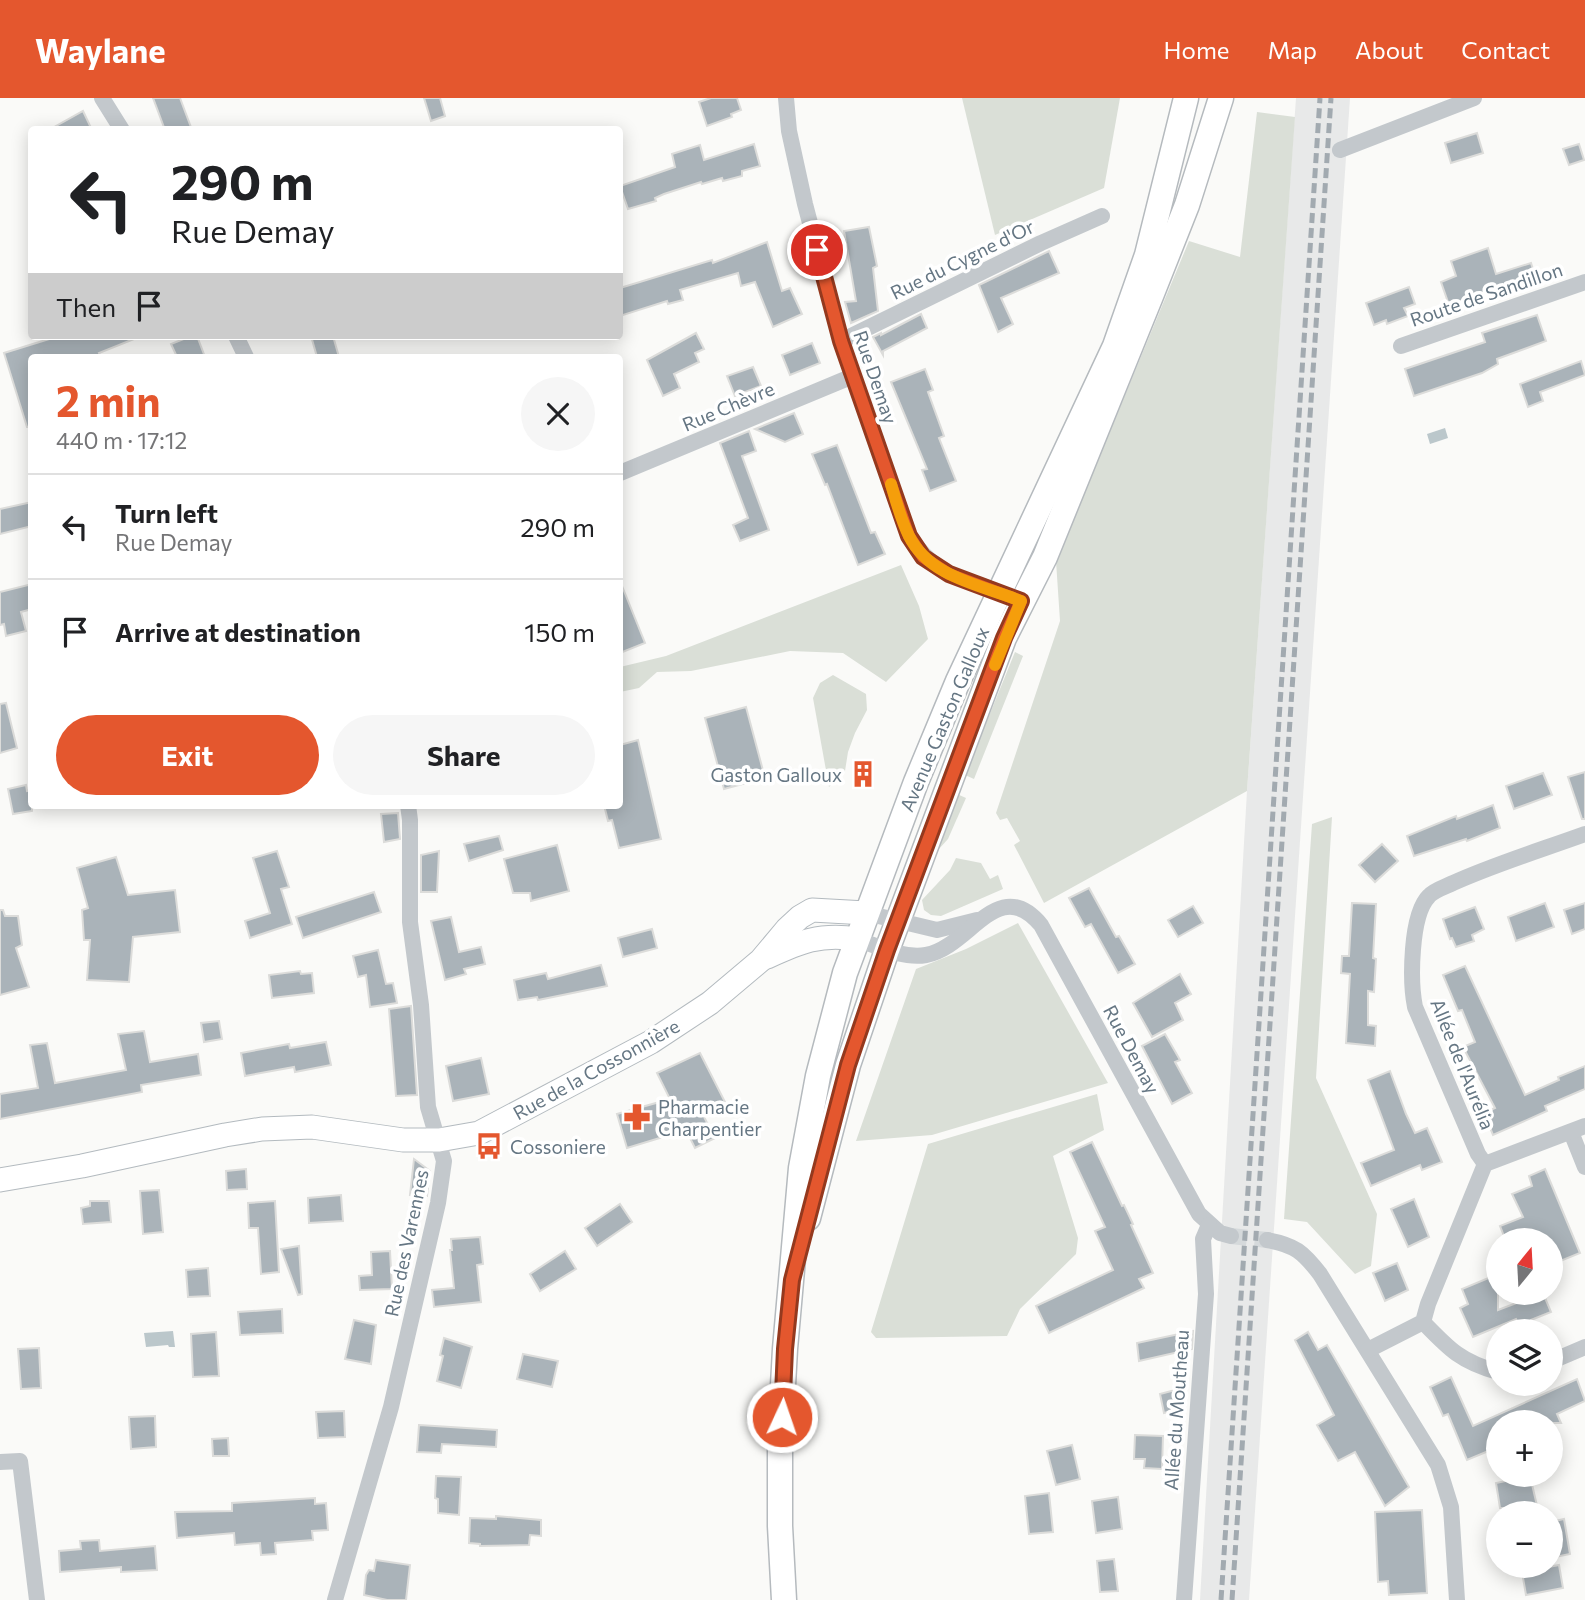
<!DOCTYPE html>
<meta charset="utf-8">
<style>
:root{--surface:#fff;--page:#f6f6f6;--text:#202124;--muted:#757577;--line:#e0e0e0;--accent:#e4572e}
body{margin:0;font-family:Commissioner,sans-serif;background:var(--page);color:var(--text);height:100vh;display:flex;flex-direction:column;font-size:26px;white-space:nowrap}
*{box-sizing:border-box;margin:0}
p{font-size:23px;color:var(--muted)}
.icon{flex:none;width:38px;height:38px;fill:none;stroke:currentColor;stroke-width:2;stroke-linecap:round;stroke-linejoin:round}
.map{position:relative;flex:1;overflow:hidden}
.panel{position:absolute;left:28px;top:256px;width:595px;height:455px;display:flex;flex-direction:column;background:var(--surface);border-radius:7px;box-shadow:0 4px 18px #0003}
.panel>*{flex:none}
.guide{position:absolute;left:28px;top:28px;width:595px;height:214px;border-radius:7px;box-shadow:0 4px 18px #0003;background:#fff;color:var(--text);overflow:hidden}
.needle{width:46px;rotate:18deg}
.tools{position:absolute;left:1486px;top:1130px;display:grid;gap:14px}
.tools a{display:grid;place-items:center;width:77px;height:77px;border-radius:50%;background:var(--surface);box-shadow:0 4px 18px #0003;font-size:35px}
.pin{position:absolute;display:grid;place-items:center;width:60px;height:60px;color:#fff;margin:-30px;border:4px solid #fff;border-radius:50%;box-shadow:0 2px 7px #0007}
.me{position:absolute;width:77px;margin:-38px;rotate:3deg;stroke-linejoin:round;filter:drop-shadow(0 0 5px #0008)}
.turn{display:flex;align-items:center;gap:24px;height:147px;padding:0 28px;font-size:32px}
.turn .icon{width:91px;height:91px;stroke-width:2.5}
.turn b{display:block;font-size:49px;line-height:60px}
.then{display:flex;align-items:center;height:66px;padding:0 28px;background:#0003;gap:14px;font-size:26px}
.round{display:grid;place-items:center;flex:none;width:74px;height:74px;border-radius:37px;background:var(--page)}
.head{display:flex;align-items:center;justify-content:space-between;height:119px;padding:0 28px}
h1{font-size:42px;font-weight:700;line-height:52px;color:var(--accent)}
.button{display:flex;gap:14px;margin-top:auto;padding:14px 28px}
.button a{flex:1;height:80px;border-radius:42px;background:var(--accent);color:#fff;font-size:28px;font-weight:700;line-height:80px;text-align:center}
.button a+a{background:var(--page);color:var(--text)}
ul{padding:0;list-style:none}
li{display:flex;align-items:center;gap:21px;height:105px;padding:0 28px;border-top:2px solid var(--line)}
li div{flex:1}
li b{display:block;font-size:26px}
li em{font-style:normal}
header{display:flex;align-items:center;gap:42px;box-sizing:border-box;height:98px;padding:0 35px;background:var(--accent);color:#fff}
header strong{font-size:33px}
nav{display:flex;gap:38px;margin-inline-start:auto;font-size:24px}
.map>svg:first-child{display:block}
.built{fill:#e8e9e9}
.green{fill:#dadfd7}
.water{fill:#bbc7cb}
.building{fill:#aab3b9;stroke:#dcdcda;stroke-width:2}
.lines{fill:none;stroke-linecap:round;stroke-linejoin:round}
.street-tunnel{stroke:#d5d9db;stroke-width:16;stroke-dasharray:16 8;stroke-linecap:butt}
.secondary-casing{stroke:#b3babf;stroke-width:25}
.primary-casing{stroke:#b5babe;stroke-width:27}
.street{stroke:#c3c8cc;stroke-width:16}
.secondary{stroke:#fff;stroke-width:23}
.primary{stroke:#fff;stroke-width:24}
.rail{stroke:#a2aab0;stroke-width:5;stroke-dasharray:10 5;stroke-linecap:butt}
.route-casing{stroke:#94391e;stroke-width:18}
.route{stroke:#e4572e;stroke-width:12}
.slow{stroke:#f59e0b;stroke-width:12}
.labels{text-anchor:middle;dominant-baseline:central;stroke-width:7;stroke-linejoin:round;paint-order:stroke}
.street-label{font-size:19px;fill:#657683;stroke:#fff}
.poi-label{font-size:19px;fill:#657683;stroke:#fff;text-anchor:start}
</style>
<header>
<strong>Waylane</strong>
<nav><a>Home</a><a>Map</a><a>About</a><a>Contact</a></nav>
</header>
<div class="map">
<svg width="1585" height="1502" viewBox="0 0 1585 1502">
<rect width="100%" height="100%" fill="#fafaf8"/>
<polygon class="built" points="1296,0 1350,0 1249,1502 1200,1502 1247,693"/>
<g class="green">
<polygon points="962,0 1120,0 1104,90 995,137"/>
<polygon points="1257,14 1295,19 1247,693 1044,805 1014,747 1020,743 1007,720 1000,722 996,715 1060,523 1056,463 1189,143 1240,159"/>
<polygon points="901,467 919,508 928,541 886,584 843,555 790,553 691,573 657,574 639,590 620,594 620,569 666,558"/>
<polygon points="1015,554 1023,558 974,681 965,677"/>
<polygon points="833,577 866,596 867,612 855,635 848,654 845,673 829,689 813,600 820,585"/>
<polygon points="957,696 966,700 948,741 938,752 935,750"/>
<polygon points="1332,719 1316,980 1377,1116 1371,1168 1355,1176 1307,1124 1284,1121 1312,726"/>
<polygon points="956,760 981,765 990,781 998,777 1003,791 941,818 931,817 924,812 922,802 950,772"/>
<polygon points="1018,825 1108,985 932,1037 856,1043 916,871 966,851"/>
<polygon points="1097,996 1104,1032 1053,1058 1078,1140 1076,1156 1020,1211 1007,1238 876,1240 871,1234 928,1046"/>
</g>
<g class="water">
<polygon points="1445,330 1448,340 1430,346 1427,336"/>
<polygon points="173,1233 175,1249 169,1249 168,1247 146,1249 144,1235"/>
</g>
<g class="building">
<polygon points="153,0 180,0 192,32 165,32"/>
<polygon points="424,0 440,0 445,18 431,23"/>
<polygon points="711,0 737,0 741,12 731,16 732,19 707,28 699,4"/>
<polygon points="83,13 92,32 49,32"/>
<polygon points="1477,35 1483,55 1451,65 1445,45"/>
<polygon points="754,46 760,68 742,73 742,78 723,83 722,80 702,86 701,84 664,96 655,100 656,103 628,111 620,88 675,69 672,56 700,47 704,62"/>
<polygon points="1579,46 1584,62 1569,67 1563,51"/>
<polygon points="869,129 877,168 873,170 878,213 851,225 845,204 856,203 844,133"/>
<polygon points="767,144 782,193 790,190 802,216 773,229 755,184 741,188 738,175 680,192 683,202 668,206 667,203 620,218 620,190 712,162 713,165"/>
<polygon points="1488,150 1496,176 1531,165 1537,184 1503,195 1501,189 1449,207 1441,184 1456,178 1451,163"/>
<polygon points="1049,153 1059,175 1001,200 1013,226 998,234 979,187"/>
<polygon points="1409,189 1415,206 1404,210 1408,218 1387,226 1386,222 1374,227 1366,205"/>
<polygon points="921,216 927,230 883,253 883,257 873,239 881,235 881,237"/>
<polygon points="1537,217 1546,243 1497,261 1498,266 1482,275 1414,298 1405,271 1485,244 1482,235"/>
<polygon points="696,235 704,251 695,255 699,264 674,276 680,290 663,298 647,262"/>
<polygon points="48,238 139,239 99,255 101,259 32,259 32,329 27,329 4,255 49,241"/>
<polygon points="191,238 197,238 205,259 177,259 171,246"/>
<polygon points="311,238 333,238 339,259 317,259"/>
<polygon points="812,245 820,265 790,277 782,257"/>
<polygon points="1581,263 1585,277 1540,294 1543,303 1528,309 1520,286"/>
<polygon points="753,269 761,288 735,298 727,278"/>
<polygon points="925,271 933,292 928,294 944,338 939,340 956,383 930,393 922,372 927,371 891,284"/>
<polygon points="794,315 803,336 785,344 755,331"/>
<polygon points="749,333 756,353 742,358 769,432 740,443 733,427 748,420 720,345"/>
<polygon points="837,347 871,435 875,434 885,456 858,467 827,386 825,387 812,356"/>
<polygon points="32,404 32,428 0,436 0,411"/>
<polygon points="620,483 645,545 620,555"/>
<polygon points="32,486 32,511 21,514 26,533 6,538 4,526 0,527 0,494"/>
<polygon points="6,605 17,650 0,655 0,606"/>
<polygon points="746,609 765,680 724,691 705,620"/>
<polygon points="638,642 661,741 619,750 612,722 608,723 604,707 620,707 620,647"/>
<polygon points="1585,674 1585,721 1582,721 1568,679"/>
<polygon points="1543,675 1552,697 1514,711 1506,688"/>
<polygon points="26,687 27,693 32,692 32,713 13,716 8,691"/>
<polygon points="1493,707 1500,730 1467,743 1466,741 1414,758 1407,738 1456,718 1457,721"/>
<polygon points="398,715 400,741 384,744 381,716"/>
<polygon points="499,738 503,752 469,763 464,746"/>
<polygon points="1382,746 1398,763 1375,784 1359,767"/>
<polygon points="557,747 569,793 531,803 530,795 513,795 504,761"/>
<polygon points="277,753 289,789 281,791 292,826 250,840 245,823 270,815 253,760"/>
<polygon points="439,753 437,794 421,794 421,757"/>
<polygon points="116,759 128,797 175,792 180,834 133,839 129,884 87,882 90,842 84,842 82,812 88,810 77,770"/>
<polygon points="1089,790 1116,839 1119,838 1135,866 1118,875 1091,826 1085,829 1069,800"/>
<polygon points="374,794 381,814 303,840 296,819"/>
<polygon points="1352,805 1376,806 1373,860 1376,861 1374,894 1368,893 1368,927 1376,928 1375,948 1346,945 1350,876 1341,875 1342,858 1349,858"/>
<polygon points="1545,805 1554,829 1516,843 1508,819"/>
<polygon points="1585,805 1585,831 1572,836 1564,812"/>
<polygon points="1193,808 1203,825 1178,839 1168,822"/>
<polygon points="1475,809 1484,831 1472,837 1474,843 1456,849 1452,840 1450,841 1443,821"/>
<polygon points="0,812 3,812 5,818 18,818 22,847 16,850 29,889 0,897"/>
<polygon points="451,819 459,854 481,849 485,866 464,871 466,876 445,882 431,823"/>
<polygon points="652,831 657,850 623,859 618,840"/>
<polygon points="378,852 386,886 393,885 397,905 370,909 366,877 358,879 353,858"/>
<polygon points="601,867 607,888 538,902 537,899 518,902 514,882 546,875 548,881"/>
<polygon points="1465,868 1525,997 1559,982 1558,979 1585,968 1585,991 1545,1008 1547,1013 1493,1037 1484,1015 1495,1010 1463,949 1475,944 1462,912 1458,913 1443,877"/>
<polygon points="300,873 301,876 312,875 314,895 272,900 269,877"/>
<polygon points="1180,876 1191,896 1175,905 1183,922 1152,939 1133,905"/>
<polygon points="411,908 417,997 396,998 389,911"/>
<polygon points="219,923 222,941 204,944 201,925"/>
<polygon points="144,933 150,964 198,956 201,977 141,987 142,994 0,1021 0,996 38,990 30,947 47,945 55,985 126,972 118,936"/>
<polygon points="1165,936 1180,962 1175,964 1192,995 1172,1006 1142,948"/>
<polygon points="326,944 331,967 295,974 294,969 245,978 241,955 289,946 290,950"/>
<polygon points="700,955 726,1006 703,1017 715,1040 695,1050 686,1032 627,1050 617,1016 670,1001 657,975"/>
<polygon points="481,960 489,996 453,1003 446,968"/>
<polygon points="1390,973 1406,1016 1415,1035 1427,1030 1442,1064 1422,1072 1420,1067 1371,1088 1361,1065 1394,1052 1368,982"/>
<polygon points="1092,1044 1122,1108 1124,1107 1133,1126 1131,1127 1153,1175 1139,1181 1144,1190 1049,1235 1036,1208 1113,1172 1095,1133 1105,1129 1070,1054"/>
<polygon points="414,1061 430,1073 427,1098 410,1097"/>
<polygon points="246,1071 247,1091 227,1092 226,1073"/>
<polygon points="1545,1071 1580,1155 1558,1164 1550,1143 1506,1143 1500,1128 1523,1119 1512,1096 1532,1088 1529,1078"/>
<polygon points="159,1092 163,1134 143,1136 140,1093"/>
<polygon points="341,1097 343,1123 309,1125 308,1100"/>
<polygon points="1414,1101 1429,1139 1408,1149 1391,1111"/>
<polygon points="90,1103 109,1103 111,1124 83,1126 81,1110 90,1108"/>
<polygon points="275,1103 279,1174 261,1176 258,1130 249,1130 248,1105"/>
<polygon points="620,1106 632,1124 597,1148 585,1130"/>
<polygon points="480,1139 483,1166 477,1167 481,1204 434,1209 432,1192 454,1190 450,1152 452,1152 451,1141"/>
<polygon points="299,1148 302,1196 298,1197 281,1151"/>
<polygon points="390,1153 392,1191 360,1192 359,1178 372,1177 371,1154"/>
<polygon points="565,1153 576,1171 540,1193 530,1176"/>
<polygon points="1397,1165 1408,1192 1385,1203 1373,1175"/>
<polygon points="208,1170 210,1198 188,1199 186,1172"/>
<polygon points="1498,1176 1498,1212 1543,1195 1551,1214 1531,1222 1533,1234 1521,1234 1516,1221 1473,1239 1460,1210 1468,1206 1462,1191"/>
<polygon points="282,1211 283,1235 240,1237 238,1214"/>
<polygon points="354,1222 376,1227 371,1266 345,1261"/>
<polygon points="1193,1233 1192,1251 1139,1263 1137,1245"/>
<polygon points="216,1234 219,1278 193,1279 191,1236"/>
<polygon points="1308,1234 1318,1252 1327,1247 1409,1389 1385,1408 1355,1354 1338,1363 1317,1327 1334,1317 1295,1242"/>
<polygon points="444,1240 472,1249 461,1290 437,1283 443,1258 440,1257"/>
<polygon points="39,1250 41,1290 21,1291 18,1251"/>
<polygon points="523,1256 558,1263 552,1289 517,1281"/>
<polygon points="1451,1279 1473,1328 1577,1281 1585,1303 1557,1316 1561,1325 1498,1325 1498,1349 1467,1362 1448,1316 1443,1318 1430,1289"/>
<polygon points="1179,1291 1183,1310 1164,1315 1160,1296"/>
<polygon points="344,1313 345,1339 318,1340 316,1314"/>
<polygon points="155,1318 156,1349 131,1351 129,1319"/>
<polygon points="419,1327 497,1332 496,1349 442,1346 441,1355 417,1354"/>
<polygon points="1135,1337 1163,1338 1162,1371 1144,1370 1145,1361 1134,1361"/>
<polygon points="228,1340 229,1358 213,1358 212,1341"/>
<polygon points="1072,1347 1080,1381 1056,1387 1047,1353"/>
<polygon points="436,1378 461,1379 459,1417 438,1415 438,1401 435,1400"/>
<polygon points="1530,1378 1539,1416 1505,1416 1504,1410 1500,1410 1496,1385"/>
<polygon points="1049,1395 1053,1434 1029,1436 1025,1398"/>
<polygon points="1118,1399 1122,1431 1096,1435 1092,1403"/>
<polygon points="315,1400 315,1406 326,1405 328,1432 312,1433 313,1442 275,1445 276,1456 261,1457 260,1445 235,1447 234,1435 177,1440 175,1414 232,1413 232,1405"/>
<polygon points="1422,1412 1427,1495 1389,1497 1388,1483 1378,1484 1375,1414"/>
<polygon points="496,1418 541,1422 541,1438 530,1437 529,1447 480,1448 480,1446 469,1445 470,1420 496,1421"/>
<polygon points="1564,1421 1570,1456 1550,1460 1550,1424"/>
<polygon points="99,1442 100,1453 155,1448 157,1472 121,1474 121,1469 60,1474 59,1453 81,1451 80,1443"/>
<polygon points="1114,1461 1118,1493 1100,1494 1097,1463"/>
<polygon points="376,1462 410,1467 406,1502 387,1502 364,1497 366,1477 369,1472 374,1473"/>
<polygon points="1559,1467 1563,1490 1526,1497 1522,1474"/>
</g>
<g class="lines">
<polyline class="street-tunnel" points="1231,1138 1267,1142"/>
<defs>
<g id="secondary">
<path d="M 767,859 C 800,844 820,835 857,841"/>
<polyline points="0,1082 82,1068 225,1037 262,1031 312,1029 403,1042 439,1042 479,1035 651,944 710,905 761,862 787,831 800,819 812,812 866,815"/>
</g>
<g id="primary">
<polyline points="808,1120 848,967 887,852 1004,540 1045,459 1151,198 1187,107 1221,0"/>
<polyline points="784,1502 780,1428 780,1341 785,1251 801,1070 818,978 845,875 916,684 958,583 1115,248 1147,157 1186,0"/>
</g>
</defs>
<use href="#secondary" class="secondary-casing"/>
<use href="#primary" class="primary-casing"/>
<g class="street">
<polyline points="102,0 122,32"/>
<path d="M 786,0 L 789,33 L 805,106 L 841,243 L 909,438 C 939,482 962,478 1006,497"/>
<polyline points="1340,52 1474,0"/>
<polyline points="236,238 246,259"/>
<polyline points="841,243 1041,145 1102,118"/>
<polyline points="1401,248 1585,184"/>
<polyline points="620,375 853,278"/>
<polyline points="866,815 937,832 977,822"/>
<path d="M 857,841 C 877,848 903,861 926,857 C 970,849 998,775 1041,827 L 1199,1116 L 1220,1135 L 1231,1138"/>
<polyline points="1571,1034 1585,1069"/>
<path d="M 1485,1066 L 1478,1056 L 1415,909 C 1410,884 1410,817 1429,798 C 1434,792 1445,789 1453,785 C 1495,766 1541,752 1585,736"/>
<path d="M 1267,1142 C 1295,1147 1303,1154 1320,1176 L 1438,1367 L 1451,1409 L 1457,1502"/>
<path d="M 1423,1224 C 1449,1251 1461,1264 1498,1274"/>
<polyline points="1368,1252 1423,1224 1428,1206 1485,1066 1585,1028"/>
<polyline points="1550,1264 1585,1249"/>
<polyline points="0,1364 20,1363 37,1502"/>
<polyline points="335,1502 391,1309 438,1105 444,1063 428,1009 421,907 410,824 410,722 408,707"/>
<polyline points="1184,1502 1206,1196 1203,1141 1209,1127"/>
</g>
<use href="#secondary" class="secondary"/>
<use href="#primary" class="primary"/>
<g class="rail">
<polyline points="1221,1502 1320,0"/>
<polyline points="1232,1502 1331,0"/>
</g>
</g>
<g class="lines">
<defs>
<polyline id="route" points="782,1319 785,1251 792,1182 848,967 887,852 1004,540 1021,503 949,476 923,459 909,438 841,243 817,152"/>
</defs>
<use href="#route" class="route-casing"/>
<use href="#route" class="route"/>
<path class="slow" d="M 891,386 C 896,403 901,422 909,438 C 930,480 982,487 1021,503 L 995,567"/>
</g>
<defs>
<symbol id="building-bare" viewBox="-9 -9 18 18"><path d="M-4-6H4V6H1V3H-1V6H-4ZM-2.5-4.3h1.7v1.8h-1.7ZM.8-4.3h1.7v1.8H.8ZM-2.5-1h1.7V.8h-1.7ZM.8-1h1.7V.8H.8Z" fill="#e4572e" stroke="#fff" stroke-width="2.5" paint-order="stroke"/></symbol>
<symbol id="pharmacy-bare" viewBox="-9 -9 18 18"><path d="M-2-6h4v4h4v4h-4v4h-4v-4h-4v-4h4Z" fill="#e4572e" stroke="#fff" stroke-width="2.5" paint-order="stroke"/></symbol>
<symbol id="bus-bare" viewBox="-9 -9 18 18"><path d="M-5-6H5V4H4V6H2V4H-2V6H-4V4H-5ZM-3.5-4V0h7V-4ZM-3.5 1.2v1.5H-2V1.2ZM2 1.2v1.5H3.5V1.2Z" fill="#e4572e" stroke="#fff" stroke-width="2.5" paint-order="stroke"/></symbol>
</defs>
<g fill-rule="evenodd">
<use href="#building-bare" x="844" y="657" width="38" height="38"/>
<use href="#pharmacy-bare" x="618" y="1000" width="38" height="38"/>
<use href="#bus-bare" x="470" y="1029" width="38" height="38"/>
</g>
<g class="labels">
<g class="street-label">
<text transform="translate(962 161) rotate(-26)">Rue du Cygne d'Or</text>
<text transform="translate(1486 196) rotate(-19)">Route de Sandillon</text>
<text transform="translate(876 279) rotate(71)">Rue Demay</text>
<text transform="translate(728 308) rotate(-23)">Rue Chèvre</text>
<text transform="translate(944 621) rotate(-67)">Avenue Gaston Galloux</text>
<text transform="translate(1132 951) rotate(62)">Rue Demay</text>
<text transform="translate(1463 966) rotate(68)">Allée de l'Aurélia</text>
<text transform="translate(596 971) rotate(-29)">Rue de la Cossonnière</text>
<text transform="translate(406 1145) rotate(-78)">Rue des Varennes</text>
<text transform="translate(1176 1312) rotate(-86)">Allée du Moutheau</text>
</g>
<g class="poi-label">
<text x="842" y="676" text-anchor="end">Gaston Galloux</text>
<text x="658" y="1008">Pharmacie<tspan x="658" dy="22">Charpentier</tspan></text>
<text x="510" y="1048">Cossoniere</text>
</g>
</g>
</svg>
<div class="tools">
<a><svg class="needle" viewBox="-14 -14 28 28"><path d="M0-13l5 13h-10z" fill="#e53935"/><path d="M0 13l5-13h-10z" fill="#757577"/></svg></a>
<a><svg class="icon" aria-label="layers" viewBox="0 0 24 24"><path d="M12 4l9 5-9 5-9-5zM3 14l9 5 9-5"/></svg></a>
<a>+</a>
<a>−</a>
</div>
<div class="pin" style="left:817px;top:152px;background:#d93025"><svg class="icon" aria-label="arrive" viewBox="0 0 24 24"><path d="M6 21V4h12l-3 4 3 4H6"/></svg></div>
<svg class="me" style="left:782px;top:1319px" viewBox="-20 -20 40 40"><circle r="17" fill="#e4572e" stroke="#fff" stroke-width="3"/><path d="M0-11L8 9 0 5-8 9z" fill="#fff"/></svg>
<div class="guide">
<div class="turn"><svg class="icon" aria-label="left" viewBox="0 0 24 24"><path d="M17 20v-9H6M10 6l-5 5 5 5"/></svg><div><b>290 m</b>Rue Demay</div></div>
<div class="then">Then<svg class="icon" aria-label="arrive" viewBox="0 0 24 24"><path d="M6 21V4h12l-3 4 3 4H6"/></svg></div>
</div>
<section class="panel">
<div class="head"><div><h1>2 min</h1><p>440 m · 17:12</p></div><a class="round"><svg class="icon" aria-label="close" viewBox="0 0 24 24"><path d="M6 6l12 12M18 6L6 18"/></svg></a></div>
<ul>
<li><svg class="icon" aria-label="left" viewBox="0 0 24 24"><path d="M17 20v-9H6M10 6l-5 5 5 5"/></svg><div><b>Turn left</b><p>Rue Demay</p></div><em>290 m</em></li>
<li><svg class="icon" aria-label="arrive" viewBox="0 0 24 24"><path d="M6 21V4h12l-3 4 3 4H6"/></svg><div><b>Arrive at destination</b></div><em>150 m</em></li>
</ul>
<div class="button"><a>Exit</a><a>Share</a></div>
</section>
</div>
